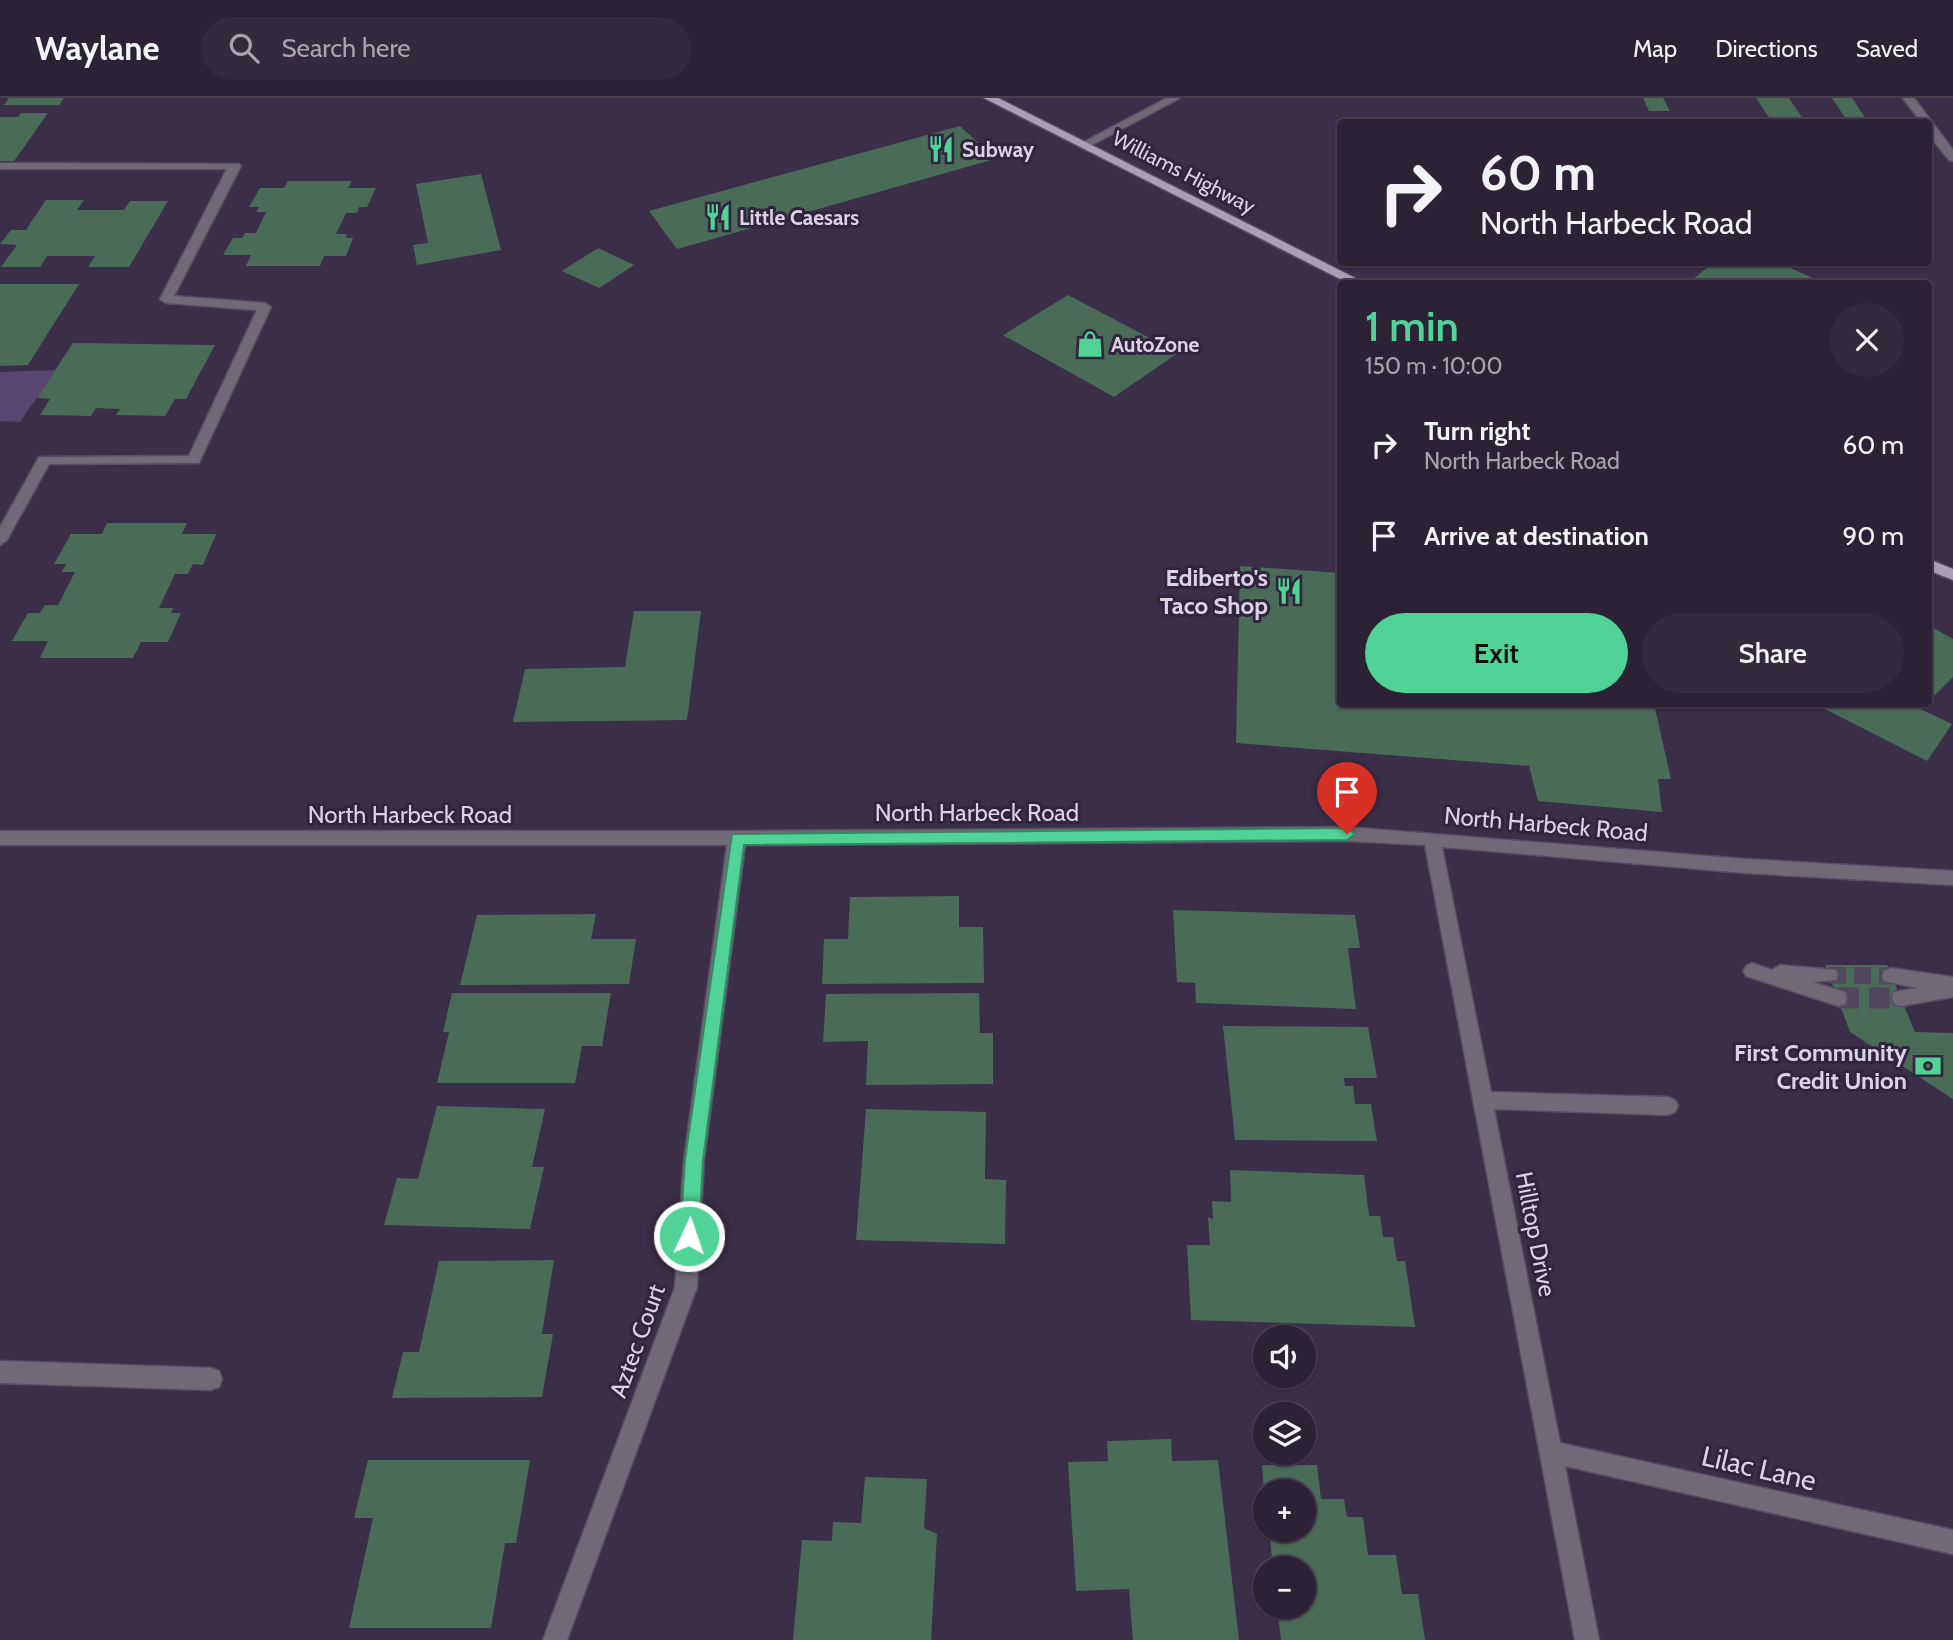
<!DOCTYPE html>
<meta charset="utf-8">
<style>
:root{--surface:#2c2236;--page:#342a3e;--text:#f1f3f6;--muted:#a6a4ad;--line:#483f51;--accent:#51d397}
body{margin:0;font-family:Cabin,sans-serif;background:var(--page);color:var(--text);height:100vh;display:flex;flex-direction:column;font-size:26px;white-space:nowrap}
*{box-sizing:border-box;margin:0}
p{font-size:23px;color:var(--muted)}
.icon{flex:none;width:38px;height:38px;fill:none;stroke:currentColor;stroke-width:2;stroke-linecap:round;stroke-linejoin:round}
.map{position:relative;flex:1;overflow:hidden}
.sheet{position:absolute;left:1337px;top:182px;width:595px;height:427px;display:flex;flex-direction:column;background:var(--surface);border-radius:7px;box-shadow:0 2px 5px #0004,0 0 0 2px var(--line)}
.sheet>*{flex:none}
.guide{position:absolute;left:1337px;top:21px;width:595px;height:147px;border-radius:7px;box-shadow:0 2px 5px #0004,0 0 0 2px var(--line);background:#2c2236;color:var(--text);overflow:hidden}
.tools{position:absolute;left:1253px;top:1227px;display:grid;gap:14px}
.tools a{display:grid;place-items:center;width:63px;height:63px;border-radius:50%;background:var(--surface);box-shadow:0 2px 5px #0004,0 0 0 2px var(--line);font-size:35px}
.pin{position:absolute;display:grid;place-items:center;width:60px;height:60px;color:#fff;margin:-72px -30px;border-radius:50% 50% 50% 0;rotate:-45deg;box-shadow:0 0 7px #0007}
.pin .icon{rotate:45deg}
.me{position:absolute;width:77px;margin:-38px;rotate:3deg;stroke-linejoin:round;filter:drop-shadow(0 0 5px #0008)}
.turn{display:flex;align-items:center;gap:24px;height:147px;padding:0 28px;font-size:32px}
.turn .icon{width:91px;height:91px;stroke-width:2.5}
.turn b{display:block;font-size:49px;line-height:60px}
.round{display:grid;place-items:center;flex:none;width:74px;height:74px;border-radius:37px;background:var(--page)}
.overview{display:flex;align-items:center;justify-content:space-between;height:119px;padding:0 28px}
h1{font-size:42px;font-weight:600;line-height:52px;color:var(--accent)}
.button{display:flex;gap:14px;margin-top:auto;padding:14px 28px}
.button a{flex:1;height:80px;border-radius:42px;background:var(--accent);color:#111;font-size:28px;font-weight:600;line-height:80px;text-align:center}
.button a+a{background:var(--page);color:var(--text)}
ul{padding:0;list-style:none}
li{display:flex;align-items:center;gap:21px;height:91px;padding:0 28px}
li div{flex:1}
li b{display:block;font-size:26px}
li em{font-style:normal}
header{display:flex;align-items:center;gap:42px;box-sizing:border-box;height:98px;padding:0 35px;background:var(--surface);border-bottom:2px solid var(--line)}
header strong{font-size:33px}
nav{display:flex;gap:38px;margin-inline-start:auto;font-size:24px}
.search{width:490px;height:63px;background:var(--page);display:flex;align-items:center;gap:18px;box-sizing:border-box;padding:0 24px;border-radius:38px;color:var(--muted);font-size:26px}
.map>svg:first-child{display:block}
.green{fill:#5a4470}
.building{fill:#4b6b59}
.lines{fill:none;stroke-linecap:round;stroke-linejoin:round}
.minor-tunnel-far1{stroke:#53475f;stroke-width:17;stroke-dasharray:17 8;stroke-linecap:butt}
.minor-tunnel{stroke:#53475f;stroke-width:21;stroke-dasharray:21 10;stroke-linecap:butt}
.minor-casing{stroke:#584c64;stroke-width:3}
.major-casing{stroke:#584c64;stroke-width:3}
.minor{fill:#706a77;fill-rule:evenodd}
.major{fill:#ab9eb9;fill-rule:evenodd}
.route{fill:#51d397;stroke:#358962;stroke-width:2}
.labels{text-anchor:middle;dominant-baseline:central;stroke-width:6;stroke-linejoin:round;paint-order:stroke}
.far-poi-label{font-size:21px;font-weight:bold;fill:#dad3e3;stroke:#31243d;text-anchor:start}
.far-street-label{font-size:21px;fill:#dad3e3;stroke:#31243d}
.poi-label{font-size:24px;font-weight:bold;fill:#dad3e3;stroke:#31243d;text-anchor:end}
.street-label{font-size:24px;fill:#dad3e3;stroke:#31243d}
.near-street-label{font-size:28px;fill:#dad3e3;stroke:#31243d}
</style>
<header>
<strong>Waylane</strong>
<div class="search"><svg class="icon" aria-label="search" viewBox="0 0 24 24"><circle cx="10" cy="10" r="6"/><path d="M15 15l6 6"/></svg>Search here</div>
<nav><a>Map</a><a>Directions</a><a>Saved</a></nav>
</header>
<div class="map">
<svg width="1953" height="1542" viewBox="0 0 1953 1542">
<rect width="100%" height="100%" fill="#3b2e48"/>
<polygon class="green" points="56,272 20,324 0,323 0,274"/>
<g class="building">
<polygon points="9,0 64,0 59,7 4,7"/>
<polygon points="1643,0 1663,0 1670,13 1649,13"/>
<polygon points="1756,0 1789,0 1803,21 1770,21"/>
<polygon points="1832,0 1852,0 1868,24 1848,24"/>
<polygon points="21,15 48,15 14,63 0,63 0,19 18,19"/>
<polygon points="960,28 995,61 677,151 649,113"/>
<polygon points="481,76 501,152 417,167 413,147 428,145 416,86"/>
<polygon points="288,83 352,83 348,90 376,90 367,109 359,109 357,115 346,115 336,136 347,136 346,140 353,140 346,158 324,158 320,168 246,168 251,157 223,157 233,140 242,140 245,135 256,135 266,114 256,114 259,109 249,109 260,90 284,90"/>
<polygon points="46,102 84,102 77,112 124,112 130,103 168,103 129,169 88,169 95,158 47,158 40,169 1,169 17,147 0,146 11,132 26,132"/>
<polygon points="598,150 634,167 599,190 562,173"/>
<polygon points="1714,164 1777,164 1826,186 1687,186"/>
<polygon points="0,186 79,186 28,267 0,268"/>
<polygon points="1068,197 1178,255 1114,299 1003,237"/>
<polygon points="73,245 215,247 186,301 175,301 165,318 116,317 120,311 96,310 91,318 40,317 50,301 37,300"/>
<polygon points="107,425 187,425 182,436 216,436 203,467 193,466 188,476 175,476 159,510 173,510 171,515 181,515 168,544 141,544 133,560 40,560 48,543 12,543 28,515 40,515 45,507 58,507 75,474 62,474 66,466 54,466 71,436 102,436"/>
<polygon points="1240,468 1340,475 1340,606 1654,606 1671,681 1658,681 1662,714 1538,703 1529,668 1236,645"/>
<polygon points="634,513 701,513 687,622 513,624 525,571 625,569"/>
<polygon points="1928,527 1953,541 1953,579 1928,604"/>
<polygon points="1830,606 1910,606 1952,626 1927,663 1825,611"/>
<polygon points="959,798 959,829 983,829 984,885 822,886 824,841 848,841 850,799"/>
<polygon points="1173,812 1355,817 1360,850 1348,850 1356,911 1196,905 1195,885 1177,884"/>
<polygon points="596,816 591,841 636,841 629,886 460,887 477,817"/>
<polygon points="1825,867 1887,867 1915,934 1953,935 1953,1001 1850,934"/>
<polygon points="452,895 611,895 602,948 582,948 575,985 437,985 449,934 443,934"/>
<polygon points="979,895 980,935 993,935 993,986 866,987 868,943 823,944 826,896"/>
<polygon points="1223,928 1368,929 1377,980 1344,980 1345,988 1353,988 1355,1006 1371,1006 1377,1043 1235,1042"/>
<polygon points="437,1008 545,1011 532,1069 544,1069 530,1131 384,1127 397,1080 418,1081"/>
<polygon points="866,1011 986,1014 985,1081 1006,1082 1005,1146 856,1142"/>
<polygon points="1230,1072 1364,1077 1369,1118 1380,1118 1383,1139 1393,1139 1397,1163 1405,1163 1415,1229 1191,1222 1187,1147 1210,1147 1208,1119 1213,1121 1212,1103 1231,1104"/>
<polygon points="554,1162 542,1236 553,1236 542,1299 392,1300 403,1254 419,1254 439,1163"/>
<polygon points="1171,1341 1172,1363 1218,1362 1239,1542 1133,1542 1129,1491 1076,1493 1068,1364 1108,1363 1107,1343"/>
<polygon points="368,1362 530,1362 516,1445 505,1445 491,1530 349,1530 373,1420 354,1420"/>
<polygon points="1262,1367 1317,1367 1321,1401 1344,1401 1347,1419 1363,1419 1368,1457 1396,1457 1402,1496 1418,1496 1425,1542 1281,1542 1277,1508 1304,1508 1304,1470 1273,1470 1269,1432 1304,1432 1304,1393 1264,1393"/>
<polygon points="865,1379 927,1381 924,1430 937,1436 931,1542 793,1542 802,1442 832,1443 833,1424 861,1425"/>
</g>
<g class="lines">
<polyline class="minor-tunnel-far1" points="1829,877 1891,878"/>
<polyline class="minor-tunnel" points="1838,900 1901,900"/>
<defs>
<g id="minor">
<polygon points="1167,0 1180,0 1088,49 1078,47"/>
<polygon points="1903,0 1914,0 1953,52 1953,63 1949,62 1928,36 1928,24 1921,24"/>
<polygon points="0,65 239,66 241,68 174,198 265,205 271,209 199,365 49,366 7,442 0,447 0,429 39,359 189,358 257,212 166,205 160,201 227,71 0,71"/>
<polygon points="1347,729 1745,761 1953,773 1953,787 1745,775 1442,749 1491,994 1668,999 1675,1002 1678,1008 1675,1014 1668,1017 1494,1011 1560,1345 1953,1432 1953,1456 1565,1368 1599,1542 1575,1542 1425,747 1347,743 745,747 704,1062 697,1189 567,1542 543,1542 675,1189 684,1062 727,747 0,747 0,733 737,733"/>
<polygon points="1752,865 1772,872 1780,867 1836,872 1838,877 1836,882 1812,884 1845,894 1847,900 1845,906 1838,908 1746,878 1743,873 1746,868"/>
<polygon points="1891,870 1953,879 1953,899 1901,908 1894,906 1892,900 1894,894 1917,890 1884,883 1882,878 1884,873"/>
<polygon points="0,1263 211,1270 219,1273 222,1281 219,1289 211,1292 0,1285"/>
</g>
<g id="major">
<polygon points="984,0 998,0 1367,186 1350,186"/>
<polygon points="1928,461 1953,471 1953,482 1928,472"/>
</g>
</defs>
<use href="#minor" class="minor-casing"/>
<use href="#major" class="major-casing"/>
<use href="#minor" class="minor"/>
<use href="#major" class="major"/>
</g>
<polygon class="route" points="1347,730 1355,736 1347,742 744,747 703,1062 699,1138 696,1144 689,1147 683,1144 680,1138 685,1062 732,736"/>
<defs>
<symbol id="restaurant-bare" viewBox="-9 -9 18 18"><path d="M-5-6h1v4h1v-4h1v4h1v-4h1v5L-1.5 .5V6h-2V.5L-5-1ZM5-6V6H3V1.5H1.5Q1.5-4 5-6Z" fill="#51d397" stroke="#31243d" stroke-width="2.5" paint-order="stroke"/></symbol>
<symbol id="shop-bare" viewBox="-9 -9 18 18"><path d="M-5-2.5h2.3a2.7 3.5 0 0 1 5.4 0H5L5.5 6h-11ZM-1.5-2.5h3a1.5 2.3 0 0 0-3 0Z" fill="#51d397" stroke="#31243d" stroke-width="2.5" paint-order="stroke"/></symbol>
<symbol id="bank-bare" viewBox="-9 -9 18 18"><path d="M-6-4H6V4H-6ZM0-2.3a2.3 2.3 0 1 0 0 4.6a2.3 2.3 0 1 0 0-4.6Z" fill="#51d397" stroke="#31243d" stroke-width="2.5" paint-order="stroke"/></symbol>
</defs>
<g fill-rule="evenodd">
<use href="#restaurant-bare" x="922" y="32" width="38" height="38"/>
<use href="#restaurant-bare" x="699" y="100" width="38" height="38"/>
<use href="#shop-bare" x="1071" y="227" width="38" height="38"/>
<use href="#restaurant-bare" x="1270" y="474" width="38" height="38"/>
<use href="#bank-bare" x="1909" y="949" width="38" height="38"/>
</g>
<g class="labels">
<g class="far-poi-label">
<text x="962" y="51">Subway</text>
<text x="739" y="119">Little Caesars</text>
<text x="1111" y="246">AutoZone</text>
</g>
<g class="far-street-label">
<text transform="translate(1184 74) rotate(27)">Williams Highway</text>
</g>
<g class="poi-label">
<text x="1268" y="479">Ediberto's<tspan x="1268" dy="28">Taco Shop</tspan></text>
<text x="1907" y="954">First Community<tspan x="1907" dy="28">Credit Union</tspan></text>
</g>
<g class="street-label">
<text x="977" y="714">North Harbeck Road</text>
<text x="410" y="716">North Harbeck Road</text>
<text transform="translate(1546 726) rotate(5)">North Harbeck Road</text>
<text transform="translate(1536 1136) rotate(79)">Hilltop Drive</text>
<text transform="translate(637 1243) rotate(-70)">Aztec Court</text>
</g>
<g class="near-street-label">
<text transform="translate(1759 1370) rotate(13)">Lilac Lane</text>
</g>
</g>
</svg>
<div class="tools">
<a><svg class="icon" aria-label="sound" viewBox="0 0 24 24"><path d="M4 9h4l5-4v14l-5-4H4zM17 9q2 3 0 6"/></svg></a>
<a><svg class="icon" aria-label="layers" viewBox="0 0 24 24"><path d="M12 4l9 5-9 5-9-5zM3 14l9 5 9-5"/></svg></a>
<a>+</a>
<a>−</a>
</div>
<div class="pin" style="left:1347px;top:736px;background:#d93025"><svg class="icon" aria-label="arrive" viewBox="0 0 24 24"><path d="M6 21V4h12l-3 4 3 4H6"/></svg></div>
<svg class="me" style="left:689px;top:1138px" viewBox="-20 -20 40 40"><circle r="17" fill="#51d397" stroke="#fff" stroke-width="3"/><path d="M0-11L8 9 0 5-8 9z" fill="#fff"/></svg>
<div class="guide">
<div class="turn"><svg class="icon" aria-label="right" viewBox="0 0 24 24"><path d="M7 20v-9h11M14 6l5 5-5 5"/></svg><div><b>60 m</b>North Harbeck Road</div></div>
</div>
<section class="sheet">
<div class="overview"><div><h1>1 min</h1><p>150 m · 10:00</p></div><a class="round"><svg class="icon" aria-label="close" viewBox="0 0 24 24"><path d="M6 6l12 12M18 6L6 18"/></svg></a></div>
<ul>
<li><svg class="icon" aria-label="right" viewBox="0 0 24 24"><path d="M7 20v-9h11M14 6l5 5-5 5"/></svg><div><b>Turn right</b><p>North Harbeck Road</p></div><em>60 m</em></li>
<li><svg class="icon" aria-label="arrive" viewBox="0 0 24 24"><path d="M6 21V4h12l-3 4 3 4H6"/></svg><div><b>Arrive at destination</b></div><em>90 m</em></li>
</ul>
<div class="button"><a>Exit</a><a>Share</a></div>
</section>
</div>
